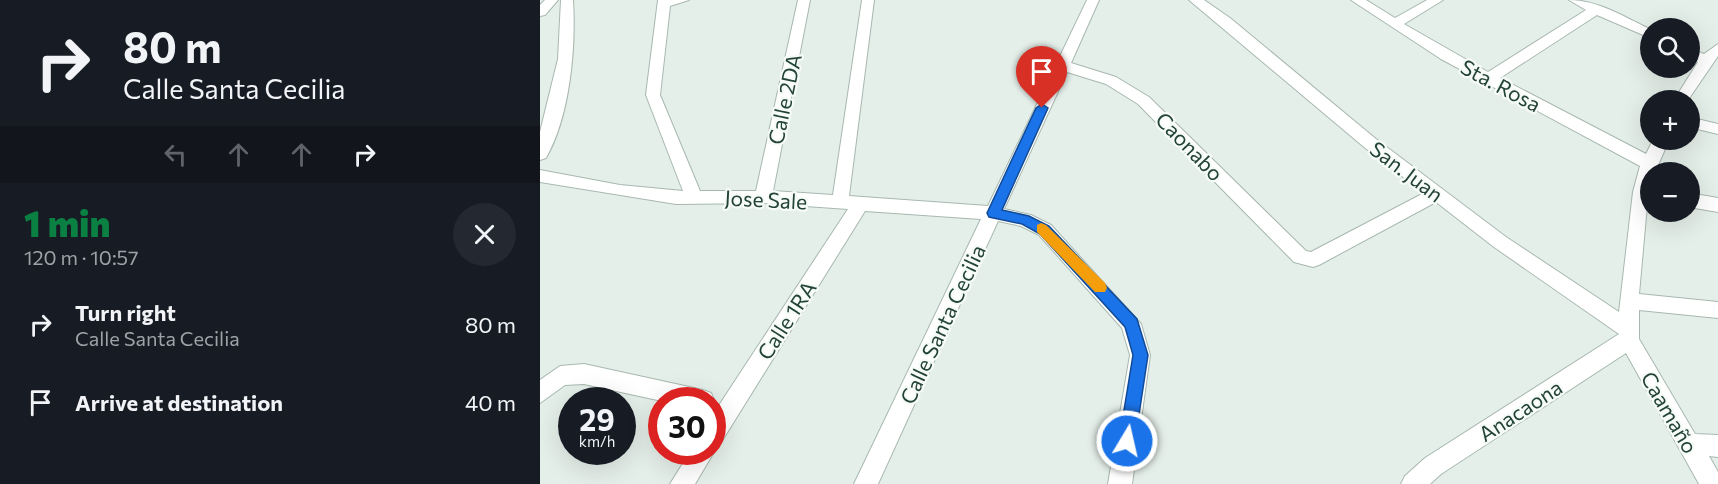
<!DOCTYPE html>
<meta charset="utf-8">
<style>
:root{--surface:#171b24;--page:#242831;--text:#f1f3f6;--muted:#9ea1a6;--accent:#0b8043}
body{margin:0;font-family:Commissioner,sans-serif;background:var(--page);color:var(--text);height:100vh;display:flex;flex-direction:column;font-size:22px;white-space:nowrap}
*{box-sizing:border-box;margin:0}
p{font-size:20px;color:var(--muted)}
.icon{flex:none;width:33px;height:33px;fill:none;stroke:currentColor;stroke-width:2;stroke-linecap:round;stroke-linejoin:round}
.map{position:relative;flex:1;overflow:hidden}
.side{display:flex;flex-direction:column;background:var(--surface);width:540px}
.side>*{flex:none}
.banner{background:#171b24;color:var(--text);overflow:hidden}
.buttons{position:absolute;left:1100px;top:18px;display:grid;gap:12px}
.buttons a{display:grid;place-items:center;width:60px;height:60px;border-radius:50%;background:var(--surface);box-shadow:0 6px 24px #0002;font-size:30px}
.speed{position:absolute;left:18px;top:387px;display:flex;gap:12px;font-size:30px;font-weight:700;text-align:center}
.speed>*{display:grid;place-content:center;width:78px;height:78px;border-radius:50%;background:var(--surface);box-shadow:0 6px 24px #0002;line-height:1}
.speed small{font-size:15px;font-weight:400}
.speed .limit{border:9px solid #d22;background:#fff;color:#111}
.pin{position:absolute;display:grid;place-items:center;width:51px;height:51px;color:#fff;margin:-62px -26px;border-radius:50% 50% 50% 0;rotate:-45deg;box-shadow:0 0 6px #0007}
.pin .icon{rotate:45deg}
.me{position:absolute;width:66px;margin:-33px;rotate:9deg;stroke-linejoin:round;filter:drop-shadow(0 0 4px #0008)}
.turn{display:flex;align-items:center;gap:21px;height:126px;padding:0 24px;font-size:27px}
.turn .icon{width:78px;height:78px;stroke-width:2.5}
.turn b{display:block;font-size:42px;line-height:51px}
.lanes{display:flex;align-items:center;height:57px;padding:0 24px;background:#0003;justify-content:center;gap:30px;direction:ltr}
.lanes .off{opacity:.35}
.round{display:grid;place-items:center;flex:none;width:63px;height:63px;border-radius:32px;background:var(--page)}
.overview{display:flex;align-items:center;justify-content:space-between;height:102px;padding:0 24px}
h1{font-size:36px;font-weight:800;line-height:45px;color:var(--accent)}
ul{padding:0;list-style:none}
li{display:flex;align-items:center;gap:18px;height:78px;padding:0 24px}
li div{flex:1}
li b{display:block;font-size:22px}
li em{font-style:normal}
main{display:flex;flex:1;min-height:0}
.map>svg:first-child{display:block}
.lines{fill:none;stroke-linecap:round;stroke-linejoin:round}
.minor-casing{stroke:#a7b8af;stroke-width:2}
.minor{fill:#fff;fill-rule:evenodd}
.route{fill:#1a73e8;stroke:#114b97;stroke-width:1.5}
.slow{fill:#f59e0b}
.labels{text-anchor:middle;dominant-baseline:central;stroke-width:4.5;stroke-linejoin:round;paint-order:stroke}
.street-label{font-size:21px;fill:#224335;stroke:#f6fbf8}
</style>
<main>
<section class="side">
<div class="banner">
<div class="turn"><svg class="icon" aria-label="right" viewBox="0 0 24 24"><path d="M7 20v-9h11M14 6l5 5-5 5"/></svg><div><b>80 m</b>Calle Santa Cecilia</div></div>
<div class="lanes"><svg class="icon off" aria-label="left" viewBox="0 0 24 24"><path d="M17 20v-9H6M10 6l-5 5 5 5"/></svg><svg class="icon off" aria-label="ahead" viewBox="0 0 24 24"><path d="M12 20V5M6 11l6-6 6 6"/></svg><svg class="icon off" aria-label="ahead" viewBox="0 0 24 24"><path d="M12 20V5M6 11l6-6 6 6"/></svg><svg class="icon" aria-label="right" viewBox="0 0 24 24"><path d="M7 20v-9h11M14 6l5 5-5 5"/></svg></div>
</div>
<div class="overview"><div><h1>1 min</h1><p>120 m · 10:57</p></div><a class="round"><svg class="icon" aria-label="close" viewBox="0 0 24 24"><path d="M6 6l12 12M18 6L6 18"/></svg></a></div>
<ul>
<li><svg class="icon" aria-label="right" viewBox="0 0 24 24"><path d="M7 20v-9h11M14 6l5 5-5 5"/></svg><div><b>Turn right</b><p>Calle Santa Cecilia</p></div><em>80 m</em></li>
<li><svg class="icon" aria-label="arrive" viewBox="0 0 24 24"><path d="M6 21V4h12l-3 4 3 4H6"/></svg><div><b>Arrive at destination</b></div><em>40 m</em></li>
</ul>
</section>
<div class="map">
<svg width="1178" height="484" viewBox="0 0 1178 484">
<rect width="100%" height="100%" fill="#e5efe9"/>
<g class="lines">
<defs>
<g id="minor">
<polygon points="5,0 18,0 5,15 0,16 0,5"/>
<path d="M 21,0 L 33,0 C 36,48 30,116 6,158 L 0,160 L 0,132 L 18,59 Z"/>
<path d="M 118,0 L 149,0 L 130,6 L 120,95 L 160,191 L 216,191 L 258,0 L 270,0 L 233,191 L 293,195 L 322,0 L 334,0 L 309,196 L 448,206 L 547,0 L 559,0 L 531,63 L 576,77 L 609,97 L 766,251 L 771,252 L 884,193 L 824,147 L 649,0 L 664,0 L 690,18 L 836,139 L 966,237 L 1079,312 L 1093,192 L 1100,166 L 901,59 L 811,0 L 826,0 L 855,18 L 887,0 L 903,0 L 864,24 L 948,72 L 1046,10 L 1029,0 C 1058,0 1084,17 1110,29 L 1110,38 L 1057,15 L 960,78 L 1106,154 L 1113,140 L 1129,140 L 1115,172 L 1110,172 L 1099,294 L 1178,302 L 1178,318 L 1099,310 L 1099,339 L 1155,434 L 1178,435 L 1178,457 L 1169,456 L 1178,472 L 1178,484 L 1159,484 L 1086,353 L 901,474 L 890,484 L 861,484 L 865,476 L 885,458 L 1079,334 L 954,247 L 896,202 L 779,265 L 773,267 L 754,262 L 598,104 L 566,84 L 527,72 L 464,209 L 491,215 L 511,225 L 601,324 L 610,355 L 592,484 L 568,484 L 590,355 L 582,328 L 499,235 L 481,226 L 458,221 L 338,484 L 314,484 L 441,219 L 325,211 L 180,444 L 172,447 L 172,416 L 308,209 L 223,203 L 136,204 L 0,182 L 0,170 L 80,185 L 143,191 L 106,95 Z"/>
<polygon points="1178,44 1178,56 1148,100 1134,100 1158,62 1149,57 1149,48 1164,54"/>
<polygon points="1149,117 1178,124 1178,134 1149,127"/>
<polygon points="1149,193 1178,198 1178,212 1149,207"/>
<polygon points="44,364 163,390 171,393 174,400 172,403 172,400 122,401 44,384 25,385 0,403 0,380 20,366"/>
<polygon points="172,448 174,452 155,484 130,484 150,452 172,452"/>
</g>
</defs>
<use href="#minor" class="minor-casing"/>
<use href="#minor" class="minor"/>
</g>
<polygon class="route" points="502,104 508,108 462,210 489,216 509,226 597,319 608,355 595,441 593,447 587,449 581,447 579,441 593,355 585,327 500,234 482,224 449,217 447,213 496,108"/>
<polygon class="slow" points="501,223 506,225 565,283 567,288 565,292 555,292 497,232 497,225"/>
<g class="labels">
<g class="street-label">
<text transform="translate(961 85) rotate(28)">Sta. Rosa</text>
<text transform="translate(244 99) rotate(-78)">Calle 2DA</text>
<text transform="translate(650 146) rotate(46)">Caonabo</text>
<text transform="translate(867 171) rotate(37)">San. Juan</text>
<text transform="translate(226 199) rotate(3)">Jose Sale</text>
<text transform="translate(246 320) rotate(-57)">Calle 1RA</text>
<text transform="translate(402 324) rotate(-65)">Calle Santa Cecilia</text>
<text transform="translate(980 410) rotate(-33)">Anacaona</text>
<text transform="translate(1130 412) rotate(60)">Caamaño</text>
</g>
</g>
</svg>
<div class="buttons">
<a><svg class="icon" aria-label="search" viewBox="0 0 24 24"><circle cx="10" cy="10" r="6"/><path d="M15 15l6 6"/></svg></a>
<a>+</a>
<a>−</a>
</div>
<div class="speed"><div>29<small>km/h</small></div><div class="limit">30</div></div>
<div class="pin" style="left:502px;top:108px;background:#d93025"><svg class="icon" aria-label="arrive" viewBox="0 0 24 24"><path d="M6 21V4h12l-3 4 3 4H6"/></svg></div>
<svg class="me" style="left:587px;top:441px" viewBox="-20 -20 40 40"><circle r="17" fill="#1a73e8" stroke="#fff" stroke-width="3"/><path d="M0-11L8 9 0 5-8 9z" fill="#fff"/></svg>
</div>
</main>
